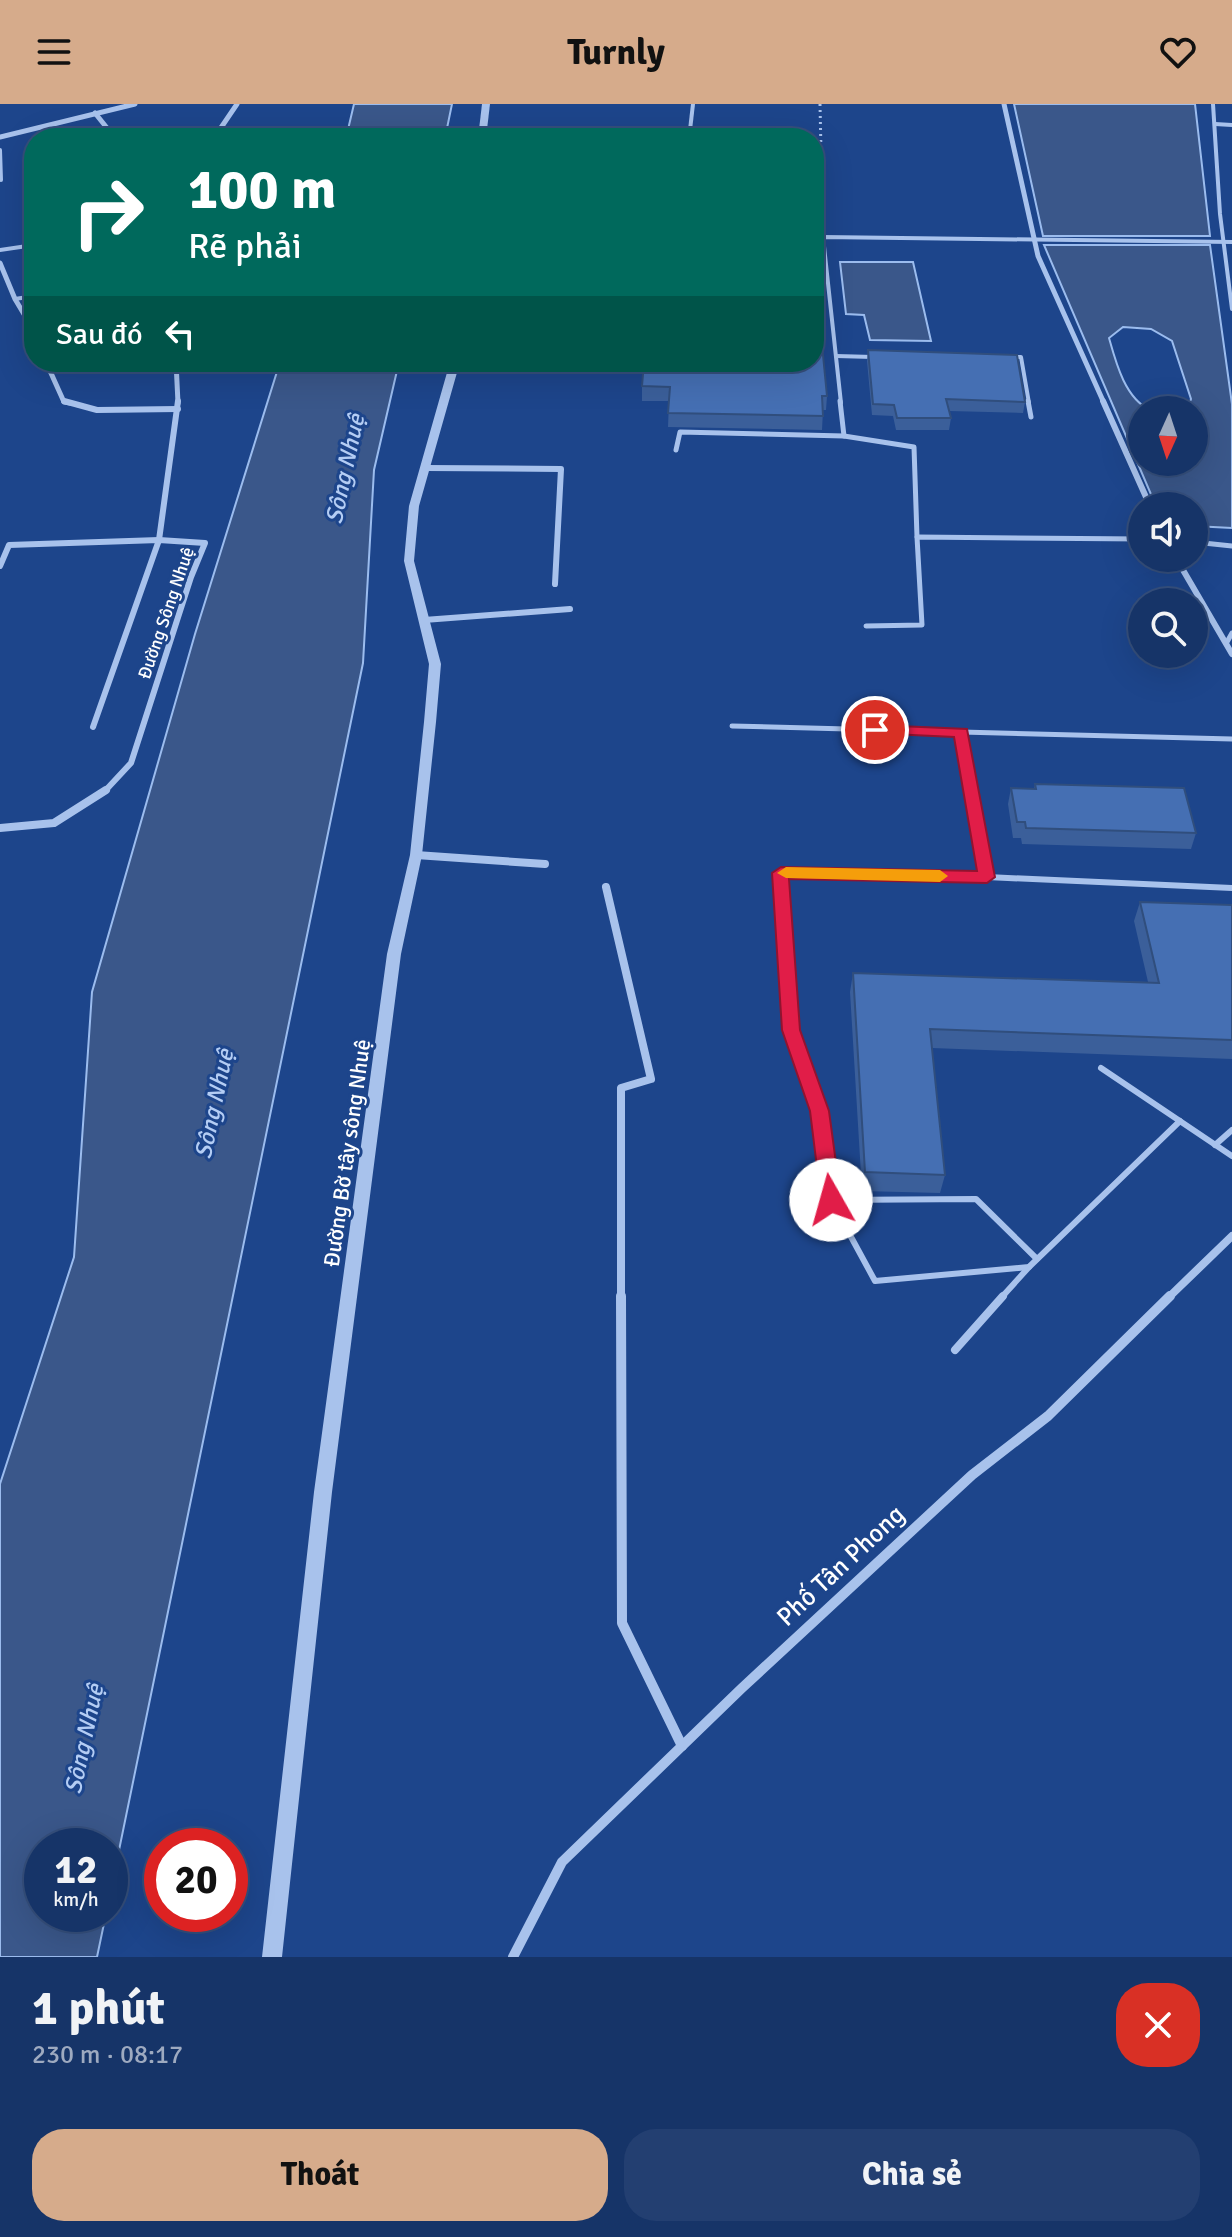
<!DOCTYPE html>
<html lang="vi">
<meta charset="utf-8">
<style>
:root{--surface:#163468;--page:#233f71;--text:#f1f3f6;--muted:#9eaac0;--line:#354f7c;--accent:#d6ab8b}
body{margin:0;font-family:Signika,sans-serif;background:var(--page);color:var(--text);height:100vh;display:flex;flex-direction:column;font-size:30px;white-space:nowrap}
*{box-sizing:border-box;margin:0}
p{font-size:26px;color:var(--muted)}
.icon{flex:none;width:44px;height:44px;fill:none;stroke:currentColor;stroke-width:2;stroke-linecap:round;stroke-linejoin:round}
.map{position:relative;height:1853px;overflow:hidden}
.panel{display:flex;flex-direction:column;background:var(--surface);flex:1}
.panel>*{flex:none}
.banner{position:absolute;left:24px;top:24px;width:800px;height:244px;border-radius:32px;box-shadow:0 8px 32px #0002,0 0 0 2px var(--line);background:#00695c;color:#fff;overflow:hidden}
.needle{width:52px;rotate:183deg}
.tools{position:absolute;left:1128px;top:292px;display:grid;gap:16px}
.tools a{display:grid;place-items:center;width:80px;height:80px;border-radius:50%;background:var(--surface);box-shadow:0 8px 32px #0002,0 0 0 2px var(--line);font-size:40px}
.speed{position:absolute;left:24px;top:1724px;display:flex;gap:16px;font-size:40px;font-weight:700;text-align:center}
.speed>*{display:grid;place-content:center;width:104px;height:104px;border-radius:50%;background:var(--surface);box-shadow:0 8px 32px #0002,0 0 0 2px var(--line);line-height:1}
.speed small{font-size:20px;font-weight:400}
.speed .limit{border:12px solid #d22;background:#fff;color:#111}
.pin{position:absolute;display:grid;place-items:center;width:68px;height:68px;color:#fff;margin:-34px;border:4px solid #fff;border-radius:50%;box-shadow:0 2px 8px #0007}
.me{position:absolute;width:88px;margin:-44px;rotate:353deg;stroke-linejoin:round;filter:drop-shadow(0 0 6px #0008)}
.turn{display:flex;align-items:center;gap:28px;height:168px;padding:0 32px;font-size:36px}
.turn .icon{width:104px;height:104px;stroke-width:2.5}
.turn b{display:block;font-size:56px;line-height:68px}
.then{display:flex;align-items:center;height:76px;padding:0 32px;background:#0003;gap:16px;font-size:30px}
.round{display:grid;place-items:center;flex:none;width:84px;height:84px;border-radius:32px;background:var(--page)}
.summary{display:flex;align-items:center;justify-content:space-between;height:136px;padding:0 32px}
h1{font-size:48px;font-weight:700;line-height:60px}
.primary-button{display:flex;gap:16px;margin-top:auto;padding:16px 32px}
.primary-button a{flex:1;height:92px;border-radius:32px;background:var(--accent);color:#111;font-size:32px;font-weight:700;line-height:92px;text-align:center}
.primary-button a+a{background:var(--page);color:var(--text)}
header{display:flex;justify-content:space-between;align-items:center;height:104px;padding:0 32px;background:var(--accent);color:#111;font-size:36px;font-weight:700}
.map>svg:first-child{display:block}
.water{fill:#3a578a;stroke:#9bbcee;stroke-width:2;fill-rule:evenodd}
.lines{fill:none;stroke-linecap:round;stroke-linejoin:round}
.path{stroke:#a8c2ec;stroke-width:3;stroke-dasharray:2 4;stroke-linecap:butt}
.service-far3{stroke:#a8c2ec;stroke-width:4}
.service-far2{stroke:#a8c2ec;stroke-width:5}
.service-far1{stroke:#a8c2ec;stroke-width:6}
.service{stroke:#a8c2ec;stroke-width:8}
.minor-far3{stroke:#a8c2ec;stroke-width:5}
.minor-far2{stroke:#a8c2ec;stroke-width:6}
.minor-far1{stroke:#a8c2ec;stroke-width:8}
.minor{stroke:#a8c2ec;stroke-width:10}
.tertiary{fill:#a8c2ec;fill-rule:evenodd}
.wall{fill:#3b5f9a}
.building{fill:#456fb3;stroke:#304e7d;stroke-width:2}
.route{fill:#e11d48;stroke:#92132f;stroke-width:2}
.slow{fill:#f59e0b}
.labels{text-anchor:middle;dominant-baseline:central;stroke-width:6;stroke-linejoin:round;paint-order:stroke}
.far-street-label{font-size:18px;fill:#fff;stroke:#1d458b}
.street-label{font-size:22px;fill:#fff;stroke:#1d458b}
.water-label{font-size:24px;font-style:italic;fill:#b4cdf4;stroke:#1d458b}
.near-street-label{font-size:26px;fill:#fff;stroke:#1d458b}
</style>
<header><svg class="icon" aria-label="menu" viewBox="0 0 24 24"><path d="M4 6h16M4 12h16M4 18h16"/></svg>Turnly<svg class="icon" aria-label="heart" viewBox="0 0 24 24"><path d="M12 20l-8-8c-3-5 5-10 8-4 3-6 11-1 8 4z"/></svg></header>
<div class="map">
<svg width="1232" height="1853" viewBox="0 0 1232 1853">
<rect width="100%" height="100%" fill="#1d458b"/>
<g class="water">
<polygon points="354,0 452,0 445,34 346,34"/>
<polygon points="1014,0 1195,0 1210,132 1043,132"/>
<path d="M 1044,141 L 1210,141 L 1232,300 L 1232,424 L 1194,422 L 1194,402 L 1156,402 ZM 1123,223 L 1151,225 L 1172,237 L 1191,295 L 1187,306 L 1194,306 L 1194,358 L 1142,358 L 1142,306 L 1150,306 C 1125,294 1116,259 1109,234 Z"/>
<polygon points="840,158 913,158 931,237 870,236 864,211 846,210"/>
<polygon points="280,258 399,258 374,366 363,559 110,1790 110,1742 42,1742 42,1810 106,1810 97,1853 0,1853 0,1380 74,1153 92,888 195,530"/>
</g>
<g class="lines">
<g class="path">
<polyline points="820,0 821,47"/>
<polyline points="822,73 823,119"/>
</g>
<g class="service-far3">
<polyline points="1213,0 1220,110 1232,205"/>
<polyline points="1215,20 1232,21"/>
<polyline points="690,26 693,0"/>
<polyline points="0,46 1,76"/>
<polyline points="814,60 821,60"/>
<polyline points="0,146 34,141"/>
<polyline points="15,195 34,192"/>
<polyline points="836,252 873,253"/>
<polyline points="1012,253 1021,253 1029,299"/>
<polyline points="841,299 823,133 1232,138"/>
</g>
<g class="service-far2">
<polyline points="840,297 844,332"/>
<polyline points="1028,297 1031,313"/>
<polyline points="676,346 680,328 844,332 914,343 917,433"/>
<polyline points="1194,438 1232,442"/>
<polyline points="866,522 922,521 917,433 1142,435"/>
<polyline points="1227,538 1232,529"/>
<polyline points="732,622 1232,635"/>
<polyline points="961,628 972,688"/>
</g>
<g class="service-far1">
<polyline points="971,686 987,773"/>
<polyline points="1101,964 1232,1052"/>
<polyline points="1180,1017 1029,1163 875,1177 831,1096 820,1007 791,926 781,769 987,773 1232,784"/>
<polyline points="1215,1041 1232,1026"/>
<polyline points="831,1096 976,1095 1037,1155"/>
<polyline points="1001,1194 1029,1163"/>
</g>
<polyline class="service" points="955,1246 1003,1192"/>
<g class="minor-far3">
<polyline points="1004,0 1038,152 1104,299"/>
<polyline points="95,9 115,34"/>
<polyline points="0,33 135,0"/>
<polyline points="214,34 237,0"/>
<polyline points="0,159 15,195 34,227"/>
<polyline points="46,258 64,298 70,299"/>
<polyline points="176,258 178,299"/>
</g>
<g class="minor-far2">
<polyline points="64,297 97,306 178,305"/>
<polyline points="1103,297 1150,402"/>
<polyline points="426,364 561,365 555,480"/>
<polyline points="1176,454 1232,550"/>
<polyline points="0,462 9,441 159,436 205,439 191,473 131,659 104,688"/>
<polyline points="424,516 570,505"/>
<polyline points="93,623 159,436 178,297"/>
</g>
<g class="minor-far1">
<polyline points="0,724 54,719 106,686"/>
<polyline points="416,751 545,760"/>
<polyline points="606,783 651,975 621,984 621,1194"/>
<polyline points="1168,1194 1232,1132"/>
</g>
<g class="minor">
<polyline points="621,1192 622,1519 682,1642"/>
<polyline points="513,1853 562,1758 742,1584 972,1371 1048,1312 1170,1192"/>
</g>
<g class="tertiary">
<polygon points="482,0 490,0 486,34 478,34"/>
<polygon points="450,258 460,258 419,402 414,457 441,560 436,618 422,751 401,850 332,1388 282,1853 262,1853 314,1388 387,850 410,751 424,618 429,560 404,457 409,402"/>
</g>
</g>
<g class="wall">
<polygon points="814,114 825,220 824,234 821,234 827,292 826,306 823,306 822,326 668,323 669,297 642,297 642,282 814,258"/>
<polygon points="868,246 1025,298 1023,309 949,307 951,314 949,326 896,326 893,312 872,311 867,257"/>
<polygon points="1035,680 1196,729 1191,745 1022,740 1021,734 1013,734 1008,700 1011,684 1034,685"/>
<polygon points="1140,798 1232,801 1232,955 932,944 945,1071 940,1089 862,1087 850,888 853,869 1148,878 1134,817"/>
</g>
<g class="building">
<polygon points="814,114 819,128 825,220 820,220 827,292 822,292 823,312 668,309 670,283 642,282 644,258 814,258"/>
<polygon points="868,246 1017,251 1025,298 946,295 951,314 897,314 894,301 873,300"/>
<polygon points="1035,680 1184,684 1196,729 1026,724 1025,718 1017,718 1011,684 1036,685"/>
<polygon points="1140,798 1232,801 1232,936 930,925 945,1071 865,1068 853,869 1159,879"/>
</g>
<polygon class="route" points="875,621 967,625 995,773 987,779 789,775 800,926 829,1007 841,1096 838,1101 824,1101 821,1096 810,1007 782,926 772,769 781,763 977,767 954,633 870,629 867,626"/>
<polygon class="slow" points="786,763 940,766 948,772 940,778 786,774 777,769"/>
<g class="labels">
<g class="far-street-label">
<text transform="translate(166 509) rotate(-71)">Đường Sông Nhuệ</text>
</g>
<g class="street-label">
<text transform="translate(347 1049) rotate(-82)">Đường Bờ tây sông Nhuệ</text>
</g>
<g class="water-label">
<text transform="translate(345 365) rotate(-78)">Sông Nhuệ</text>
<text transform="translate(214 1000) rotate(-78)">Sông Nhuệ</text>
<text transform="translate(84 1635) rotate(-78)">Sông Nhuệ</text>
</g>
<g class="near-street-label">
<text transform="translate(841 1462) rotate(-43)">Phố Tân Phong</text>
</g>
</g>
</svg>
<div class="tools">
<a><svg class="needle" viewBox="-14 -14 28 28"><path d="M0-13l5 13h-10z" fill="#e53935"/><path d="M0 13l5-13h-10z" fill="#9eaac0"/></svg></a>
<a><svg class="icon" aria-label="sound" viewBox="0 0 24 24"><path d="M4 9h4l5-4v14l-5-4H4zM17 9q2 3 0 6"/></svg></a>
<a><svg class="icon" aria-label="search" viewBox="0 0 24 24"><circle cx="10" cy="10" r="6"/><path d="M15 15l6 6"/></svg></a>
</div>
<div class="speed"><div>12<small>km/h</small></div><div class="limit">20</div></div>
<div class="pin" style="left:875px;top:626px;background:#d93025"><svg class="icon" aria-label="arrive" viewBox="0 0 24 24"><path d="M6 21V4h12l-3 4 3 4H6"/></svg></div>
<svg class="me" style="left:831px;top:1096px" viewBox="-20 -20 40 40"><circle r="19" fill="#fff"/><path d="M0-13L10 11 0 6-10 11z" fill="#e11d48"/></svg>
<div class="banner">
<div class="turn"><svg class="icon" aria-label="right" viewBox="0 0 24 24"><path d="M7 20v-9h11M14 6l5 5-5 5"/></svg><div><b>100 m</b>Rẽ phải</div></div>
<div class="then">Sau đó<svg class="icon" aria-label="left" viewBox="0 0 24 24"><path d="M17 20v-9H6M10 6l-5 5 5 5"/></svg></div>
</div>
</div>
<section class="panel">
<div class="summary"><div><h1>1 phút</h1><p>230 m · 08:17</p></div><a class="round" style="background:#d93025;color:#fff"><svg class="icon" aria-label="close" viewBox="0 0 24 24"><path d="M6 6l12 12M18 6L6 18"/></svg></a></div>
<div class="primary-button"><a>Thoát</a><a>Chia sẻ</a></div>
</section>
